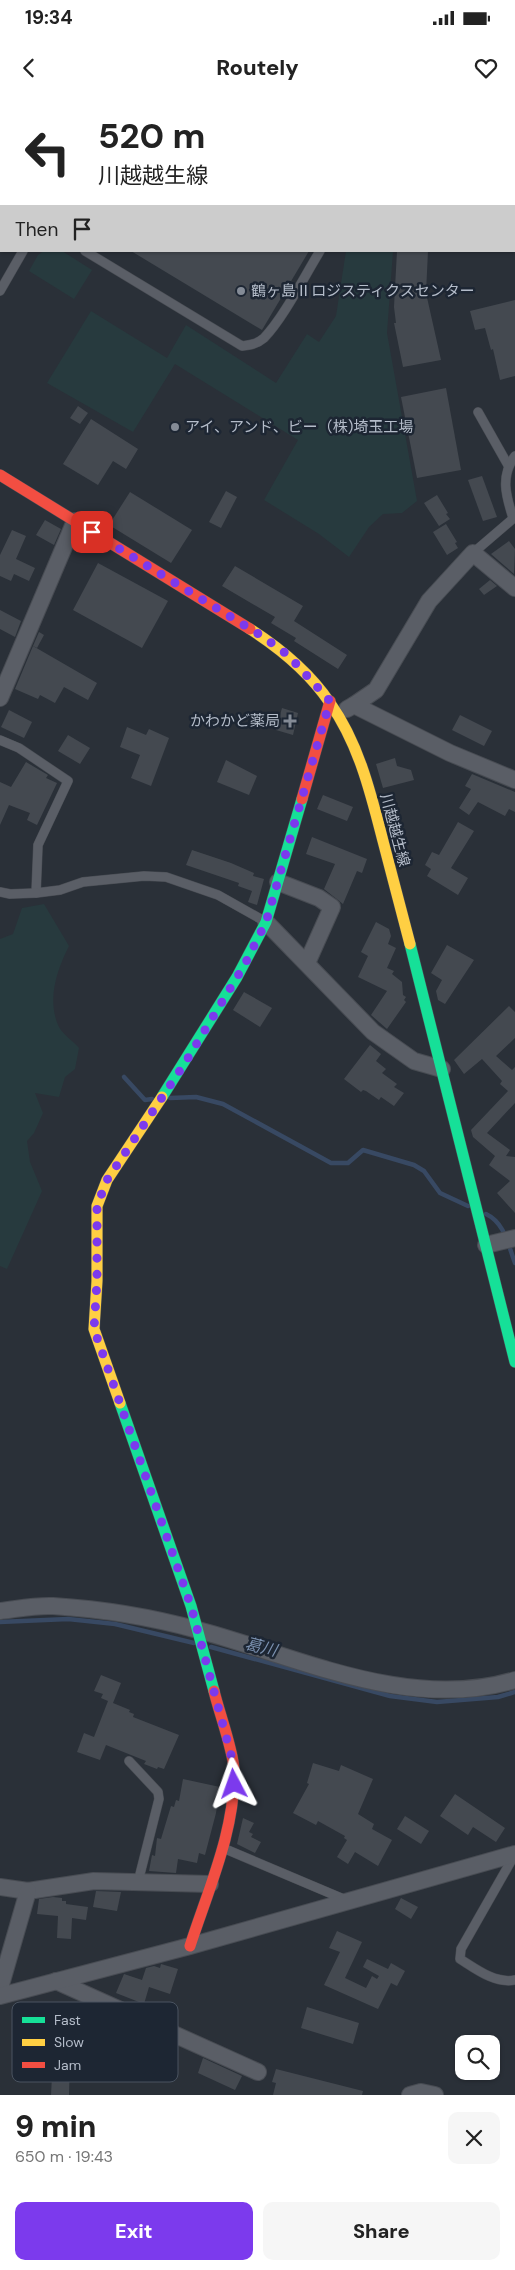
<!DOCTYPE html>
<meta charset="utf-8">
<style>
:root{--surface:#fff;--page:#f6f6f6;--text:#222;--muted:#767676;--accent:#7c3aed}
body{margin:0;font-family:"DM Sans","Noto Sans JP",sans-serif;background:var(--page);color:var(--text);height:100vh;display:flex;flex-direction:column;font-size:19px;white-space:nowrap}
*{box-sizing:border-box;margin:0}
p{font-size:16px;color:var(--muted)}
.icon{flex:none;width:28px;height:28px;fill:none;stroke:currentColor;stroke-width:2;stroke-linecap:round;stroke-linejoin:round}
.map{position:relative;height:1995px;overflow:hidden}
.side{display:flex;flex-direction:column;background:var(--surface);flex:1}
.side>*{flex:none}
.top-card{position:absolute;left:0px;top:0px;width:515px;height:152px;box-shadow:0 1px 4px #0004;background:#fff;color:var(--text);overflow:hidden}
.fabs{position:absolute;left:455px;top:1935px;display:grid;gap:10px}
.fabs a{display:grid;place-items:center;width:45px;height:45px;border-radius:10px;background:var(--surface);box-shadow:0 1px 4px #0004;font-size:25px}
.pin{position:absolute;display:grid;place-items:center;width:42px;height:42px;color:#fff;margin:-21px;border-radius:10px;box-shadow:0 2px 8px #0006}
.me{position:absolute;width:55px;margin:-28px;rotate:356deg;stroke-linejoin:round;filter:drop-shadow(0 0 4px #0008)}
.turn{display:flex;align-items:center;gap:18px;height:105px;padding:0 15px;font-size:22px}
.turn .icon{width:65px;height:65px;stroke-width:2.5}
.turn b{display:block;font-size:35px;line-height:42px}
.then{display:flex;align-items:center;height:48px;padding:0 15px;background:#0003;gap:10px;font-size:19px}
.round{display:grid;place-items:center;flex:none;width:52px;height:52px;border-radius:10px;background:var(--page)}
.overview{display:flex;align-items:center;justify-content:space-between;height:85px;padding:0 15px}
h1{font-size:30px;font-weight:800;line-height:38px}
.primary-button{display:flex;gap:10px;margin-top:auto;padding:10px 15px}
.primary-button a{flex:1;height:58px;border-radius:10px;background:var(--accent);color:#fff;font-size:20px;font-weight:800;line-height:58px;text-align:center}
.primary-button a+a{background:var(--page);color:var(--text)}
.status{display:flex;justify-content:space-between;align-items:center;height:35px;padding:0 25px;background:var(--surface);direction:ltr}
.status svg{height:14px;fill:currentColor}
header{display:flex;justify-content:space-between;align-items:center;height:65px;padding:0 15px;background:var(--surface);font-size:22px;font-weight:800}
.map>svg:first-child{display:block}
.green{fill:#273a3e}
.lines{fill:none;stroke-linecap:round;stroke-linejoin:round}
.stream{stroke:#384963;stroke-width:4.5}
.building{fill:#444950}
.lane-casing{stroke:#484c53;stroke-width:10}
.street-casing{stroke:#484c53;stroke-width:18}
.fast-casing{stroke:#484c53;stroke-width:12}
.slow-casing{stroke:#484c53;stroke-width:12}
.jam-casing{stroke:#484c53;stroke-width:12}
.lane{stroke:#5a5e66;stroke-width:9}
.street{stroke:#5a5e66;stroke-width:16}
.fast{stroke:#16e098;stroke-width:11}
.slow{stroke:#ffcf43;stroke-width:11}
.jam{stroke:#f24e42;stroke-width:11}
.route{stroke:#7c3aed;stroke-width:9;stroke-dasharray:0 16.2}
.poi-dot{fill:#848b96;stroke:#1d2633;stroke-width:2}
.labels{text-anchor:middle;dominant-baseline:central;stroke-width:5;stroke-linejoin:round;paint-order:stroke}
.poi-label{font-size:15px;fill:#b4bcc9;stroke:#1d2633;text-anchor:start}
.street-label{font-size:15px;fill:#b4bcc9;stroke:#1d2633}
.water-label{font-size:16px;font-style:italic;fill:#7c92b1;stroke:#1d2633}
.key{fill:#1d2633;stroke:#4a5360;stroke-width:1}
.key-label{font-size:14px;fill:#b4bcc9}
</style>
<div class="status"><b>19:34</b><svg viewBox="0 0 49 12"><path d="M0 12V9h3v3zM5 12V6h3v6zM10 12V3h3v9zM15 12V0h3v12zM26 1h20v11H26zM47 4h2v5h-2z"/></svg></div>
<header><svg class="icon" aria-label="back" viewBox="0 0 24 24"><path d="M15 5l-7 7 7 7"/></svg>Routely<svg class="icon" aria-label="heart" viewBox="0 0 24 24"><path d="M12 20l-8-8c-3-5 5-10 8-4 3-6 11-1 8 4z"/></svg></header>
<div class="map">
<svg width="515" height="1995" viewBox="0 0 515 1995">
<rect width="100%" height="100%" fill="#2a3038"/>
<g class="green">
<polygon points="413,0 515,0 515,139 514,1"/>
<polygon points="44,151 62,151 92,170 74,199 29,171 38,155"/>
<polygon points="346,151 393,151 387,233 417,401 402,413 383,414 369,427 349,457 319,434 264,400 298,340 175,264 133,332 47,283 91,211 167,258 186,225 276,283 307,234 319,242 336,216"/>
<path d="M 44,804 L 69,846 C 57,870 47,898 58,925 C 61,933 73,941 79,948 L 75,969 L 65,977 L 59,997 L 35,993 L 43,1013 L 34,1033 L 27,1041 L 30,1062 L 42,1091 L 7,1169 L 0,1166 L 0,839 L 13,834 L 22,808 Z"/>
</g>
<g class="lines">
<g class="stream">
<polyline points="124,977 145,1000 152,999"/>
<polyline points="170,998 196,997 223,1004 331,1063 348,1063 363,1050 414,1065 424,1071 440,1093 468,1106"/>
<path d="M 486,1114 C 505,1123 508,1145 515,1163"/>
<polyline points="0,1522 68,1519 115,1524 194,1543"/>
<polyline points="211,1547 390,1596 437,1602 498,1597 515,1592"/>
</g>
</g>
<g class="building">
<polygon points="131,151 309,151 262,230"/>
<polygon points="397,151 428,151 426,193 441,260 403,267 394,223 396,223 394,207"/>
<polygon points="515,200 515,276 500,280 493,249 491,250 485,228 475,230 470,211"/>
<polygon points="446,288 461,370 417,378 401,297"/>
<polygon points="78,306 88,313 80,324 70,318"/>
<polygon points="91,319 138,349 126,369 113,361 98,385 63,364"/>
<polygon points="482,376 497,417 483,421 468,380"/>
<polygon points="226,391 237,397 221,428 209,422"/>
<polygon points="130,392 192,430 171,463 109,425"/>
<polygon points="437,395 448,413 446,414 450,419 439,426 424,403"/>
<polygon points="45,420 61,429 54,445 36,435"/>
<polygon points="446,424 457,442 455,443 458,448 447,455 433,432"/>
<polygon points="12,430 26,436 16,459 35,468 29,481 14,474 11,481 0,476 0,455"/>
<polygon points="509,441 515,449 514,474 491,454"/>
<polygon points="98,463 168,501 142,548 73,510"/>
<polygon points="235,466 303,506 294,521 347,555 338,569 294,541 296,538 271,523 275,517 222,486"/>
<polygon points="490,480 497,486 484,495 479,489"/>
<polygon points="0,510 21,521 15,537 0,529"/>
<polygon points="39,532 44,535 37,548 33,546"/>
<polygon points="33,546 97,583 88,600 64,587 55,603 40,595 38,599 15,589"/>
<polygon points="282,608 298,613 293,635 276,630"/>
<polygon points="9,610 32,622 24,638 1,627"/>
<polygon points="460,615 492,631 484,646 452,630"/>
<polygon points="127,627 146,635 149,629 169,638 151,686 131,678 140,655 120,647"/>
<polygon points="68,635 90,648 80,664 58,651"/>
<polygon points="395,658 397,666 411,670 414,680 383,688 376,664"/>
<polygon points="226,660 257,676 249,695 217,682"/>
<polygon points="26,662 48,675 46,678 57,683 37,725 27,720 30,713 9,705 0,725 0,682 11,687"/>
<polygon points="472,674 515,692 515,712 509,709 505,716 478,702 469,715 459,708 471,689 465,686"/>
<polygon points="323,695 353,707 347,721 317,709"/>
<polygon points="458,722 474,731 451,768 468,778 458,795 427,776 431,769 425,765 432,752 439,755"/>
<polygon points="312,737 367,759 362,773 357,771 343,804 324,789 335,764 306,754"/>
<polygon points="192,750 231,763 254,773 253,776 264,779 257,805 248,802 252,791 238,786 239,783 186,765"/>
<polygon points="376,822 389,829 391,836 388,844 396,848 387,868 394,871 392,874 402,882 403,895 406,897 404,900 406,902 387,929 371,915 387,891 358,877 368,856 361,852"/>
<polygon points="447,845 474,860 445,904 438,900 436,891 442,880 431,873"/>
<polygon points="244,892 272,908 260,927 233,910"/>
<polygon points="509,906 515,912 515,938 496,956 512,970 515,967 515,1003 487,1033 510,1050 506,1056 515,1057 515,1113 497,1093 510,1081 489,1065 495,1056 473,1037 471,1030 508,991 500,984 502,981 482,959 464,974 454,960"/>
<polygon points="370,945 381,954 376,961 386,969 382,973 397,984 394,987 404,993 394,1006 381,997 379,1000 366,991 363,990 361,992 344,979"/>
<polygon points="101,1575 121,1583 113,1603 130,1610 129,1612 134,1614 133,1617 179,1635 164,1669 158,1667 157,1669 144,1664 146,1661 106,1645 100,1660 77,1652 84,1633 94,1637 108,1601 101,1598 103,1594 94,1591"/>
<polygon points="313,1663 339,1671 341,1665 373,1679 358,1714 374,1724 372,1729 392,1740 378,1766 355,1752 348,1764 337,1757 347,1740 344,1738 345,1736 318,1721 316,1725 293,1713 309,1684 307,1683"/>
<polygon points="183,1679 220,1687 216,1713 205,1755 199,1753 197,1763 178,1759 176,1773 149,1771 152,1755 155,1756 157,1738 161,1739 171,1706 174,1707 176,1700 179,1701"/>
<polygon points="455,1694 505,1728 496,1742 473,1727 468,1735 440,1716"/>
<polygon points="405,1716 429,1731 421,1744 397,1729"/>
<polygon points="243,1718 254,1723 249,1732 253,1734 251,1737 261,1742 255,1753 237,1744"/>
<polygon points="96,1791 121,1792 117,1811 93,1807"/>
<polygon points="53,1797 62,1798 62,1801 66,1801 66,1804 88,1807 86,1820 72,1818 71,1839 57,1838 58,1816 37,1814 39,1799"/>
<polygon points="401,1798 418,1807 411,1819 395,1809"/>
<polygon points="337,1831 362,1842 345,1878 366,1888 372,1876 377,1879 379,1876 363,1867 367,1859 388,1869 391,1863 405,1871 397,1886 391,1883 378,1909 324,1885 340,1852 329,1848"/>
<polygon points="161,1864 178,1869 170,1894 149,1887 144,1904 116,1893 124,1874 142,1880 146,1868 154,1866 160,1868"/>
<polygon points="307,1907 359,1923 353,1944 301,1928"/>
<polygon points="53,1957 70,1957 69,1995 51,1995"/>
<polygon points="203,1958 242,1976 235,1990 198,1973"/>
<polygon points="276,1969 363,1991 362,1995 273,1995 276,1983 272,1982"/>
</g>
<g class="lines">
<defs>
<g id="lane">
<polyline points="0,100 1,101"/>
<path d="M 85,151 L 242,246 C 250,245 257,244 264,238 C 284,217 304,177 320,151"/>
<polyline points="0,191 23,151"/>
<polyline points="478,312 508,365"/>
<path d="M 513,418 C 506,396 500,376 515,356"/>
<polyline points="473,453 515,417"/>
<polyline points="0,640 19,648 68,681 38,745 36,793 60,790 83,782 144,776 166,777 218,795 266,822"/>
<polyline points="0,792 10,794 36,793"/>
<polyline points="129,1661 158,1692 159,1699 138,1782"/>
<polyline points="223,1748 346,1800"/>
<path d="M 514,1756 L 461,1849 L 460,1859 C 476,1869 495,1884 515,1880"/>
</g>
<g id="street">
<polyline points="0,598 75,421"/>
<polyline points="354,605 376,590 429,501 473,453 515,488"/>
<polyline points="347,609 354,605 450,653 515,680"/>
<polyline points="278,782 319,798 332,807 307,863"/>
<polyline points="266,822 373,932 414,961 442,969"/>
<polyline points="486,1145 515,1138"/>
<path d="M 0,1511 C 17,1509 36,1505 53,1506 C 101,1509 151,1517 198,1530 C 299,1557 409,1612 515,1580"/>
<polyline points="0,1787 28,1791 94,1781 210,1784"/>
<polyline points="56,1881 258,1972"/>
<polyline points="0,1888 28,1791"/>
<polyline points="0,1896 190,1846 515,1754"/>
<polyline points="410,1995 421,1992 435,1995"/>
</g>
<g id="fast">
<polyline points="410,844 515,1262"/>
<polyline points="162,997 237,877 266,822 302,699"/>
<polyline points="120,1303 191,1506 214,1591"/>
</g>
<g id="slow">
<path d="M 250,529 C 281,549 310,573 330,603 C 359,644 371,694 383,741 C 392,776 401,810 410,844"/>
<polyline points="120,1303 94,1229 97,1181 97,1106 107,1080 162,997"/>
</g>
<g id="jam">
<polyline points="0,375 250,529"/>
<polyline points="302,699 330,601"/>
<path d="M 190,1846 C 208,1790 236,1729 234,1669 C 233,1650 219,1612 214,1591"/>
</g>
</defs>
<use href="#lane" class="lane-casing"/>
<use href="#street" class="street-casing"/>
<use href="#fast" class="fast-casing"/>
<use href="#slow" class="slow-casing"/>
<use href="#jam" class="jam-casing"/>
<use href="#lane" class="lane"/>
<use href="#street" class="street"/>
<use href="#fast" class="fast"/>
<use href="#slow" class="slow"/>
<use href="#jam" class="jam"/>
</g>
<g class="lines">
<polyline class="route" points="92,432 262,536 288,555 330,601 266,822 245,864 185,963 107,1080 97,1106 97,1181 94,1229 191,1506 234,1666 234,1684"/>
</g>
<g class="poi-dot">
<circle cx="241" cy="191" r="5"/>
<circle cx="175" cy="327" r="5"/>
<path d="M287.5 613.5h5v5h5v5h-5v5h-5v-5h-5v-5h5z"/>
</g>
<g class="labels">
<g class="poi-label">
<text x="251" y="191">鶴ヶ島Ⅱロジスティクスセンター</text>
<text x="185" y="327">アイ、アンド、ビー（株)埼玉工場</text>
<text x="280" y="621" text-anchor="end">かわかど薬局</text>
</g>
<g class="street-label">
<text transform="translate(395 730) rotate(75)">川越越生線</text>
</g>
<g class="water-label">
<text transform="translate(261 1547) rotate(14)">葛川</text>
</g>
</g>
<rect x="12" y="1902" width="166" height="80" rx="8" class="key"/>
<rect x="22" y="1917" width="23" height="6" fill="#16e098"/>
<rect x="22" y="1939" width="23" height="7" fill="#ffcf43"/>
<rect x="22" y="1962" width="23" height="6" fill="#f24e42"/>
<g class="key-label">
<text x="54" y="1925">Fast</text>
<text x="54" y="1947">Slow</text>
<text x="54" y="1970">Jam</text>
</g>
</svg>
<div class="fabs">
<a><svg class="icon" aria-label="search" viewBox="0 0 24 24"><circle cx="10" cy="10" r="6"/><path d="M15 15l6 6"/></svg></a>
</div>
<div class="pin" style="left:92px;top:432px;background:#d93025"><svg class="icon" aria-label="arrive" viewBox="0 0 24 24"><path d="M6 21V4h12l-3 4 3 4H6"/></svg></div>
<svg class="me" style="left:234px;top:1684px" viewBox="-20 -20 40 40"><path d="M0-17L14 15 0 8-14 15z" fill="#7c3aed" stroke="#fff" stroke-width="4"/></svg>
<div class="top-card">
<div class="turn"><svg class="icon" aria-label="left" viewBox="0 0 24 24"><path d="M17 20v-9H6M10 6l-5 5 5 5"/></svg><div><b>520 m</b>川越越生線</div></div>
<div class="then">Then<svg class="icon" aria-label="arrive" viewBox="0 0 24 24"><path d="M6 21V4h12l-3 4 3 4H6"/></svg></div>
</div>
</div>
<section class="side">
<div class="overview"><div><h1>9 min</h1><p>650 m · 19:43</p></div><a class="round"><svg class="icon" aria-label="close" viewBox="0 0 24 24"><path d="M6 6l12 12M18 6L6 18"/></svg></a></div>
<div class="primary-button"><a>Exit</a><a>Share</a></div>
</section>
